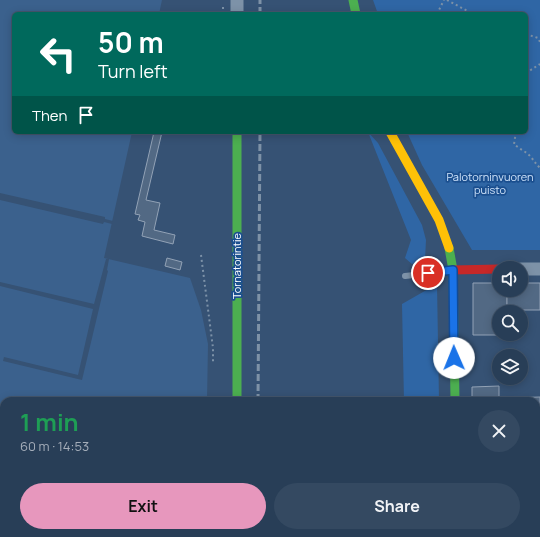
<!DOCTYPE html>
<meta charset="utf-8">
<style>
:root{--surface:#283e57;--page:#344961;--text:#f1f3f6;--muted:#a5aeba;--line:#44576d;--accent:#e797bd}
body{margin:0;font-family:Manrope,sans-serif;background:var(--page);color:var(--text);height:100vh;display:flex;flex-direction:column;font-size:15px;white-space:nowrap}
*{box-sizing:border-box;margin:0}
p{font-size:13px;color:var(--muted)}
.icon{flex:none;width:22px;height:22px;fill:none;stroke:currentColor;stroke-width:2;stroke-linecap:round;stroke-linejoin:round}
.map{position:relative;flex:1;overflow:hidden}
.details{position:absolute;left:0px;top:397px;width:540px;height:140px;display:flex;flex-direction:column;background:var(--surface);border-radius:12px 12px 0 0;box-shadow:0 2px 10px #0003,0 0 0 1px var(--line)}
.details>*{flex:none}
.top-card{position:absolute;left:12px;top:12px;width:516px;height:122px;border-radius:6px;box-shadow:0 2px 10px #0003,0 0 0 1px var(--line);background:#00695c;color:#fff;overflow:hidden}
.tools{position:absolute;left:492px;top:261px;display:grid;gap:8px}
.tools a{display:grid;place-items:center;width:36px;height:36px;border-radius:50%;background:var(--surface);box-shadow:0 2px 10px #0003,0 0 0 1px var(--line);font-size:20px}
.pin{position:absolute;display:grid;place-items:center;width:34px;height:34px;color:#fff;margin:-17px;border:2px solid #fff;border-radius:50%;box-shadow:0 1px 4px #0007}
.me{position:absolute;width:44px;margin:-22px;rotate:359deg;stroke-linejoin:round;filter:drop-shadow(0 0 3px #0008)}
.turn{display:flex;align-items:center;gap:14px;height:84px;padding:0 20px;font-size:18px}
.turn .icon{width:52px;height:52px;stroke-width:2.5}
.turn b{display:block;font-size:28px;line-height:34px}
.then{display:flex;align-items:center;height:38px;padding:0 20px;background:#0003;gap:8px;font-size:15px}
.round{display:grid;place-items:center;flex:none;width:42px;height:42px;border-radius:21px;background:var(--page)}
.headline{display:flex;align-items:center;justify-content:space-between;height:68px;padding:0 20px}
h1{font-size:24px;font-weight:700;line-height:30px;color:#1e9e55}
.primary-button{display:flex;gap:8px;margin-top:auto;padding:8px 20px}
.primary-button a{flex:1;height:46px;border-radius:24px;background:var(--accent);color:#111;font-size:16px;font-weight:700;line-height:46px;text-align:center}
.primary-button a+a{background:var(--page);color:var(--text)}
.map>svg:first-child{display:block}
.green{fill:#2f66a5}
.water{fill:#3b618d}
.pier{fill:#365274}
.building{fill:#526984;stroke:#92a2b6}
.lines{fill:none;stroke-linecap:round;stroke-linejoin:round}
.path{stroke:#7d92a8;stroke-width:2;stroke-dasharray:2 3;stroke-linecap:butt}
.lane{stroke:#7d92a8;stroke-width:6}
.street{stroke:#7d92a8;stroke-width:13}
.fast{stroke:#4caf50;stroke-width:9}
.slow{stroke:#ffc107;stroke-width:9}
.jam{stroke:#c62828;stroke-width:9}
.rail{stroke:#7e92a7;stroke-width:3;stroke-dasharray:7 3;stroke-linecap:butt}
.route-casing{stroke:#114b97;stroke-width:10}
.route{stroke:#1a73e8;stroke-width:7}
.labels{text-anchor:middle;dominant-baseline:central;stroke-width:3.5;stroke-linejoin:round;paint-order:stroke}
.park-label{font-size:11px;fill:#cfe3fa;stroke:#1b4f8f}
.street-label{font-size:11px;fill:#fff;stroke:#1b4f8f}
</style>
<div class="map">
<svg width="540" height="537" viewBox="0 0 540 537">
<rect width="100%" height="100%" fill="#365274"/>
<g class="green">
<polygon points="373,0 540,0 540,250 472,250 422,165 407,132 526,132 526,14 378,14"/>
<polygon points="368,132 378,143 422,225 426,240 425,260 412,264 405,258 411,240"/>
<polygon points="437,284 439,401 404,401 402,304"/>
</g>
<polygon class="water" points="0,0 162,0 159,14 14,14 14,132 132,132 104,258 190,278 201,310 208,344 207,401 4,401 4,533 76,533 73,535 73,537 0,537"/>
<g class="pier">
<polygon points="0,193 105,217 105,219 113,221 112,224 104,222 103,224 0,200"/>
<polygon points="106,259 109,259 107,270 108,271 82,380 3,361 4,357 78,375 93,309 0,286 0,282 94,304"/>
</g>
<g class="building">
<polygon points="154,132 162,132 146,200 160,203 154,230 175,235 173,244 142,236 145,222 138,220 140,215 135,214"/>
<polygon points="167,258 182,262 180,270 165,266"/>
<polygon points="473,283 499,283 499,290 507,290 507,310 498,310 498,335 473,335"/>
<polygon points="521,283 540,283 540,310 507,310 507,290 521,290"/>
<polygon points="499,386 499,398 503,398 503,401 472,401 472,387"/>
<polygon points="540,397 540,425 536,425 536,401 503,401 503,398"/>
<rect x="536" y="452" width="4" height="25"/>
<polygon points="166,533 218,533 218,535 167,537"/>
<rect x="419" y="533" width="22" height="4"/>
<rect x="473" y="533" width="24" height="4"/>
</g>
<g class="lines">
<g class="path">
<polyline points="447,0 473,14"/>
<polyline points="223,14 223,7"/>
<polyline points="437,14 444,0"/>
<polyline points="526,34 538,38 540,42"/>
<polyline points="526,73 540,64"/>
<path d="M 516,132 L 514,144 C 519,149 527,152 531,157 C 534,161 536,164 540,168"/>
<polyline points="201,255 213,348 213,362"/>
<polyline points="68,533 73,535"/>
</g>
<polyline class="lane" points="405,276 451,271"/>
<g class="street">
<polyline points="237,14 237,0"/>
<polyline points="521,269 540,269"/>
<polyline points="536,438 540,438"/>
<polyline points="237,533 237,537"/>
</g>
<g class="fast">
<polyline points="353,0 356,14"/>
<polyline points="237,132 237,401"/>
<polyline points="449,248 453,270 455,401"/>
<polyline points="457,533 457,537"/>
</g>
<polyline class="slow" points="390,132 439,220 449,248"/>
<polyline class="jam" points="453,270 499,269"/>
<g class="rail">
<polyline points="260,14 260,0"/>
<polyline points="258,401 260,132"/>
<polyline points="258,537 258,533"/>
</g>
</g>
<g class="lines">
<defs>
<polyline id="route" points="428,273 453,270 454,358"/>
</defs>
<use href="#route" class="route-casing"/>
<use href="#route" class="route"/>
</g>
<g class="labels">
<g class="park-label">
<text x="490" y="176">Palotorninvuoren<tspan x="490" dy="13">puisto</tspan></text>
</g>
<g class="street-label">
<text transform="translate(236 266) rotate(-90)">Tornatorintie</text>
</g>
</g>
</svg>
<div class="tools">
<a><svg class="icon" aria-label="sound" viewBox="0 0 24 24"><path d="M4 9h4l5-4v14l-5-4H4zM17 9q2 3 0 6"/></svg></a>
<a><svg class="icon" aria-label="search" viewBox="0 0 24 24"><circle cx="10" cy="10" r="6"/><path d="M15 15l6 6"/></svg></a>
<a><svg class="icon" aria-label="layers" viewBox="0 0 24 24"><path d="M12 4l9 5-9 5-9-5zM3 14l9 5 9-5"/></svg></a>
</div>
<div class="pin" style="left:428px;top:273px;background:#d93025"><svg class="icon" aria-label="arrive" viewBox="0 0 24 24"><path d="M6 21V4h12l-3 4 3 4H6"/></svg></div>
<svg class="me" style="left:454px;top:358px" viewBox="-20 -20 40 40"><circle r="19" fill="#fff"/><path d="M0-13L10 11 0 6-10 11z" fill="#1a73e8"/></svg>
<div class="top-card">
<div class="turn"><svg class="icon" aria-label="left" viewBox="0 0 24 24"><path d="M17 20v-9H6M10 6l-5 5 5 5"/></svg><div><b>50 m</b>Turn left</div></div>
<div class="then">Then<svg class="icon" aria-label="arrive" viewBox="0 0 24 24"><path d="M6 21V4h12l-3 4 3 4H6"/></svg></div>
</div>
<section class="details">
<div class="headline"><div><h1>1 min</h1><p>60 m · 14:53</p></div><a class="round"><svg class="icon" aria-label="close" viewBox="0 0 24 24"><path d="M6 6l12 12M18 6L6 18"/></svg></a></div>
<div class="primary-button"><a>Exit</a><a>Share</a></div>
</section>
</div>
